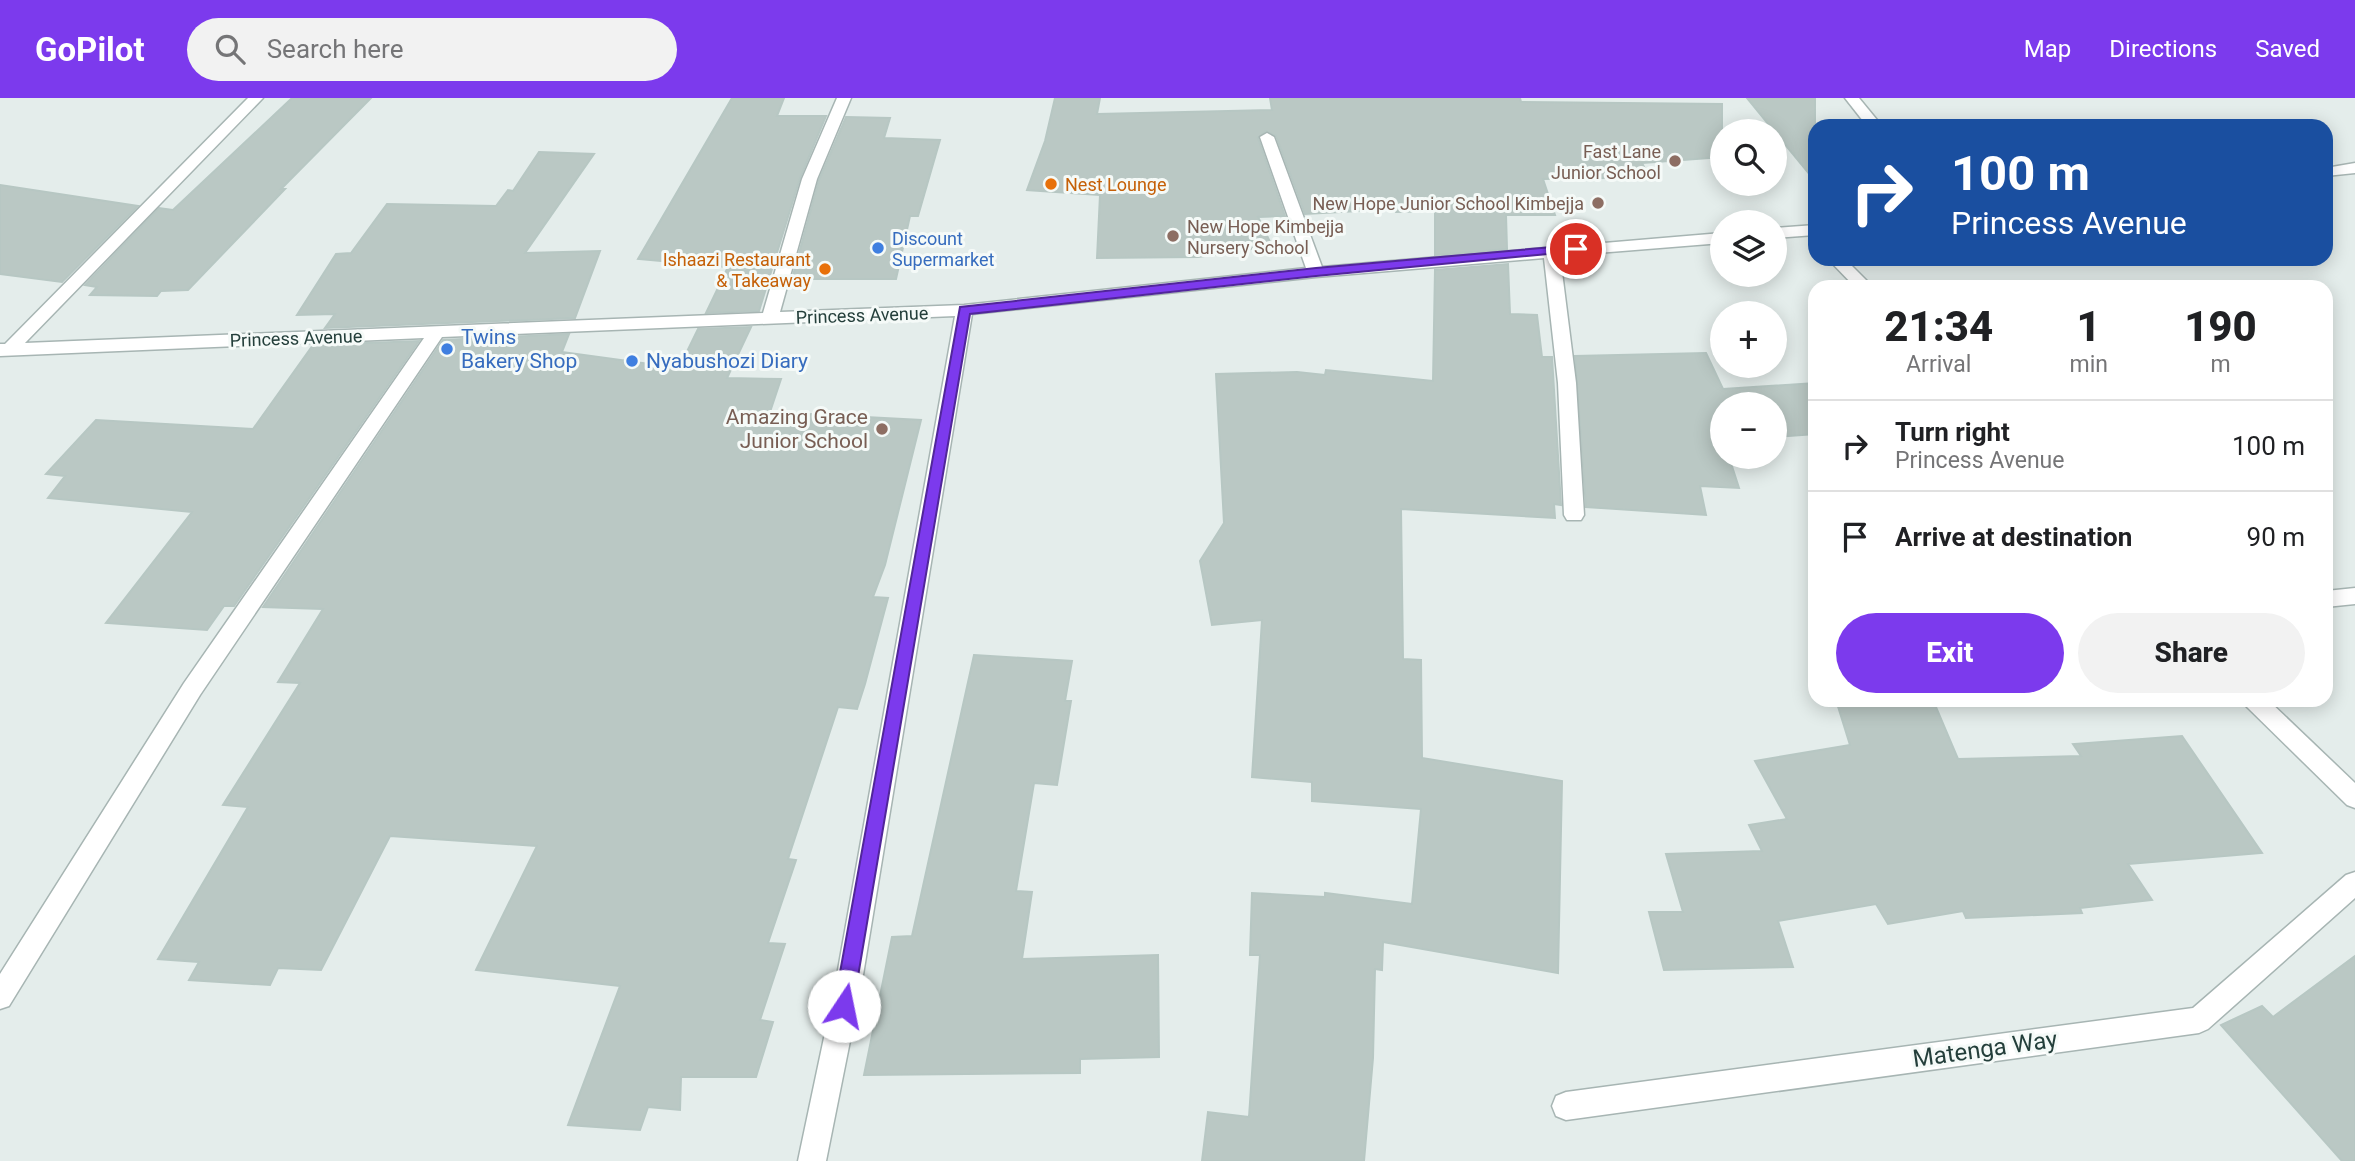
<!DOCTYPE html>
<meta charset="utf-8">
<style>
:root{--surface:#fff;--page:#f2f2f2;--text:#202124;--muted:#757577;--line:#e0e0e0;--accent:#7c3aed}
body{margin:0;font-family:Roboto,sans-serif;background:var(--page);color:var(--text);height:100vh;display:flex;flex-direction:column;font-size:26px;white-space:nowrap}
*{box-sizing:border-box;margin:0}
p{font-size:23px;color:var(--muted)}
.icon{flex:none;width:38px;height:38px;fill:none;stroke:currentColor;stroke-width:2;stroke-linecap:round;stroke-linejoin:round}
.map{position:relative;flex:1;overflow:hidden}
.sheet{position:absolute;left:1808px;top:182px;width:525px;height:427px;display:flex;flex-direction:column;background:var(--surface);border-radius:21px;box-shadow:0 4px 18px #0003}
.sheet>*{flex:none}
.guide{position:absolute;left:1808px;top:21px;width:525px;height:147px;border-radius:21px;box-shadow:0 4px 18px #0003;background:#1a4fa0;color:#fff;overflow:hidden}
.tools{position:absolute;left:1710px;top:21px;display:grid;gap:14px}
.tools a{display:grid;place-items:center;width:77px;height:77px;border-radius:50%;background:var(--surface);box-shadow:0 4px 18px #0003;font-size:35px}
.pin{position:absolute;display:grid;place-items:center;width:60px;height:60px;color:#fff;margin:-30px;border:4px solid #fff;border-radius:50%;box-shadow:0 2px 7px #0007}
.me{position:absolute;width:77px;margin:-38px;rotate:11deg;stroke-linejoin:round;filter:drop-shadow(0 0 5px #0008)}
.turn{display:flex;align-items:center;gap:24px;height:147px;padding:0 28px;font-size:32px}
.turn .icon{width:91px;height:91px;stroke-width:2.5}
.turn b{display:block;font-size:49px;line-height:60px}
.eta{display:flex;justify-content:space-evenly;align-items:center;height:119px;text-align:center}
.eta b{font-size:42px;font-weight:800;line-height:49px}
.button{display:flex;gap:14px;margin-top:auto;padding:14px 28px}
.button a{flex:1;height:80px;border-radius:42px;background:var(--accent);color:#fff;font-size:28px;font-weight:800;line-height:80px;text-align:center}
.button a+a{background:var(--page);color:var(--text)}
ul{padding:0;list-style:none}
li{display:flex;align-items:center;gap:21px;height:91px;padding:0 28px;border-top:2px solid var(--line)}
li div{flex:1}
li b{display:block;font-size:26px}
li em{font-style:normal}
header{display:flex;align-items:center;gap:42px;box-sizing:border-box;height:98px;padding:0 35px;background:var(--accent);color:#fff}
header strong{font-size:33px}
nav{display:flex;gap:38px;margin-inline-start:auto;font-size:24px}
.search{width:490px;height:63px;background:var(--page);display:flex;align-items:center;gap:18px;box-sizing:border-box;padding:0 24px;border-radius:38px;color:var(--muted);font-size:26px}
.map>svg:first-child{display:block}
.building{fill:#bac8c4;stroke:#b7c7c3;stroke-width:2}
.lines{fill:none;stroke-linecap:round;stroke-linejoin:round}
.street-casing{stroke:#a7b5b3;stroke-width:3}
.street{fill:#fff;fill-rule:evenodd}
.route{fill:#7c3aed;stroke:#51269a;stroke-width:2}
.education-dot{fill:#8d6e63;stroke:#f5faf8;stroke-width:2.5}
.food-dot{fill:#e8710a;stroke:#f5faf8;stroke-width:2.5}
.shop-dot{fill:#3f7fe0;stroke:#f5faf8;stroke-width:2.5}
.labels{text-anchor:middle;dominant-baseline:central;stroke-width:6;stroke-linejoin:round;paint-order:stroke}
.far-education-label{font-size:18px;fill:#785e54;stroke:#f5faf8;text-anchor:end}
.far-food-label{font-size:18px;fill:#c56008;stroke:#f5faf8;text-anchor:start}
.far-shop-label{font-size:18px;fill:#366cbe;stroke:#f5faf8;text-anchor:start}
.far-street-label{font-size:18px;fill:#243f3b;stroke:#f5faf8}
.shop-label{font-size:21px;fill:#366cbe;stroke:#f5faf8;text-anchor:start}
.education-label{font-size:21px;fill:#785e54;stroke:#f5faf8;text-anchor:end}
.near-street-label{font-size:24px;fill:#243f3b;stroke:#f5faf8}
</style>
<header>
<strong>GoPilot</strong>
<div class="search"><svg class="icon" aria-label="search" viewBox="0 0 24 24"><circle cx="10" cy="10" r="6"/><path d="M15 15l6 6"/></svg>Search here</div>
<nav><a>Map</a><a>Directions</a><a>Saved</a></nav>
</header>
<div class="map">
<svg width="2355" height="1063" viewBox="0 0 2355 1063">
<rect width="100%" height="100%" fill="#e4edeb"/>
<g class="building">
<polygon points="292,0 371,0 281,91 285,91 188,192 161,193 157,198 90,197 97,189 85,187 159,110 173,112"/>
<polygon points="732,0 784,0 777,18 826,18 800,80 759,213 706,215 728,169 638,161"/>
<polygon points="1055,0 1100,0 1097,16 1272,12 1270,0 1520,0 1521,4 1722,6 1722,59 1642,65 1646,73 1604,73 1607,80 1543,81 1555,117 1506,117 1507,151 1435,157 1435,113 1396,114 1395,111 1305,116 1276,38 1266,33 1258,40 1285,118 1258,119 1272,148 1198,159 1097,160 1100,97 1027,92 1045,43"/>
<polygon points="1747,0 1815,0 1815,83 1774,33"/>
<polygon points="846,19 890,20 884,40 940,42 918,118 910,118 896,181 792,181 819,82"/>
<polygon points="539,54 594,56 525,155 600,153 575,220 325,230 335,216 297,217 336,156 351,155 387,106 496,108 508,92 513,93"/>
<polygon points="0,87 138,108 62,184 0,176"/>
<polygon points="1508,166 1510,216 1537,217 1542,259 1552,259 1561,407 1554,406 1555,420 1401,411 1403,561 1421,562 1422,660 1562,683 1558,875 1383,844 1382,872 1375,871 1373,960 1364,1063 1202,1063 1208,1014 1249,1019 1260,857 1250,857 1252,795 1325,799 1325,795 1412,806 1421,711 1312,703 1312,684 1252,679 1262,522 1212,527 1200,463 1224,425 1216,276 1297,274 1325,277 1326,272 1433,283 1435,172"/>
<polygon points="751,229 727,280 781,281 770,314 921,322 885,467 873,499 888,500 865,586 857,611 838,609 788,761 796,762 768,845 785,846 760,922 773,924 756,979 681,979 680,1012 648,1009 640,1032 568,1027 620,888 476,872 537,748 390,738 321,872 278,870 270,887 189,882 199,864 158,861 248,709 223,707 300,585 278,584 323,511 263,509 443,242 569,236 562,254 679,270 698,231"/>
<polygon points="419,243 234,508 224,508 207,532 106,525 192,414 48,400 65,378 46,376 96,322 253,331 313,247"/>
<polygon points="1706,255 1723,291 1815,285 1815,336 1774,339 1774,306 1722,306 1722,359 1729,359 1739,390 1700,388 1706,417 1586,409 1575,258"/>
<polygon points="974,557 1072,563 1065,603 1071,603 1057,687 1034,685 1016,793 1032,794 1022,861 1158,857 1159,959 1080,961 1080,975 864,977 892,839 912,838"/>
<polygon points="1836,602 1933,602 1958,661 2081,658 2073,646 2182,638 2262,755 2128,766 2152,802 2080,810 2082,815 1966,820 1963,813 1888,826 1876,806 1778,823 1793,869 1664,872 1649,814 1683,814 1666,756 1762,753 1749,727 1787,721 1755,663 1850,647"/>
<polygon points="2355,858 2355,1063 2342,1063 2221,927 2262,908 2273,919"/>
</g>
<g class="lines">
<defs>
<g id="street">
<polygon points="248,0 263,0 25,245 763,215 802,81 837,0 851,0 817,81 780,214 964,207 1306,170 1260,39 1267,35 1274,39 1322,169 1722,135 1722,145 1560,158 1576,285 1584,417 1581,422 1567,422 1564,417 1558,285 1544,160 1316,179 972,216 862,883 826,1063 798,1063 836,883 955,218 442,239 200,597 9,908 0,911 0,876 184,585 424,240 0,258 0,246 5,246"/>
<polygon points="1845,0 1859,0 1882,28 1867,28"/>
<polygon points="2355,65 2355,75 2326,78 2326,70"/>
<polygon points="1815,127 1815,137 1774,140 1774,130"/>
<polygon points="1828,161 1845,161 1873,189 1855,189"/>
<polygon points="2355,490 2355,506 2326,509 2326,493"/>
<polygon points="2243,602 2268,602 2355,685 2355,710 2347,707 2246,608"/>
<polygon points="2355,774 2355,800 2208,931 2199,935 1566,1022 1556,1018 1552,1008 1556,998 1566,994 2193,910 2346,777"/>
</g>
</defs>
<use href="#street" class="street-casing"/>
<use href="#street" class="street"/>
</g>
<polygon class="route" points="1576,147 1582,151 1580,153 1316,178 970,216 853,908 850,915 844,918 837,915 834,908 960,209 1316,170"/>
<g class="education-dot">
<circle cx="1675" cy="63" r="7"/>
<circle cx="1598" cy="105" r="7"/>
<circle cx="1173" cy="138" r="7"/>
<circle cx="882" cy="331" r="7"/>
</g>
<g class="food-dot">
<circle cx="1051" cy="86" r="7"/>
<circle cx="825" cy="171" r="7"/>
</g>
<g class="shop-dot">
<circle cx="878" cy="150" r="7"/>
<circle cx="447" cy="251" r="7"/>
<circle cx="632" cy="263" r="7"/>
</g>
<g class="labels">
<g class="far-education-label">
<text x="1661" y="53">Fast Lane<tspan x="1661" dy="21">Junior School</tspan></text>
<text x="1584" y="105">New Hope Junior School Kimbejja</text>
<text x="1187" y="128" text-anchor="start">New Hope Kimbejja<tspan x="1187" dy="21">Nursery School</tspan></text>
</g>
<g class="far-food-label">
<text x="1065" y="86">Nest Lounge</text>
<text x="811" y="161" text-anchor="end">Ishaazi Restaurant<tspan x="811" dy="21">&amp; Takeaway</tspan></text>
</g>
<g class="far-shop-label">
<text x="892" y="140">Discount<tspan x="892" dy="21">Supermarket</tspan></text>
</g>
<g class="far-street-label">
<text transform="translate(862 217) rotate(-2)">Princess Avenue</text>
<text transform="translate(296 240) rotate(-2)">Princess Avenue</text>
</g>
<g class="shop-label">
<text x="461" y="239">Twins<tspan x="461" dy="24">Bakery Shop</tspan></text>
<text x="646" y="263">Nyabushozi Diary</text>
</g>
<g class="education-label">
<text x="868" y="319">Amazing Grace<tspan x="868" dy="24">Junior School</tspan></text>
</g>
<g class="near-street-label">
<text transform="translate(1985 951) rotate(-8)">Matenga Way</text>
</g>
</g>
</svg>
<div class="tools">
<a><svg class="icon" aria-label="search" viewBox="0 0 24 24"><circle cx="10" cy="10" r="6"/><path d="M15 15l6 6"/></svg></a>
<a><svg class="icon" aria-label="layers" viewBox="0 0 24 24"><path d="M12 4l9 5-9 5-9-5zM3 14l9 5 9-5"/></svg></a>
<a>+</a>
<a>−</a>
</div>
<div class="pin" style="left:1576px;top:151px;background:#d93025"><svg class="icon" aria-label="arrive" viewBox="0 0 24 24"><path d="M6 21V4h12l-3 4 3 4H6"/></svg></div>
<svg class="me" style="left:844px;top:908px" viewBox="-20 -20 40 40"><circle r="19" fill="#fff"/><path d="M0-13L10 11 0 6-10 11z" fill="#7c3aed"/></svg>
<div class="guide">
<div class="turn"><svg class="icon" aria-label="right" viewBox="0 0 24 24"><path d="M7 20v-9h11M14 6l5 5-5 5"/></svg><div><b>100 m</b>Princess Avenue</div></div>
</div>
<section class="sheet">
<div class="eta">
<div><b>21:34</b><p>Arrival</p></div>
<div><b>1</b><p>min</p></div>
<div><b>190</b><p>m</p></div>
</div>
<ul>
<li><svg class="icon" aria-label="right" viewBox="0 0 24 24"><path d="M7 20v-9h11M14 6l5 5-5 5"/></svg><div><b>Turn right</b><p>Princess Avenue</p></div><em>100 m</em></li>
<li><svg class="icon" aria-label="arrive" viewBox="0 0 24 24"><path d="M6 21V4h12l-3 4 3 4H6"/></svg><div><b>Arrive at destination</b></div><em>90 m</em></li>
</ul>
<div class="button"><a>Exit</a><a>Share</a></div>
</section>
</div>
